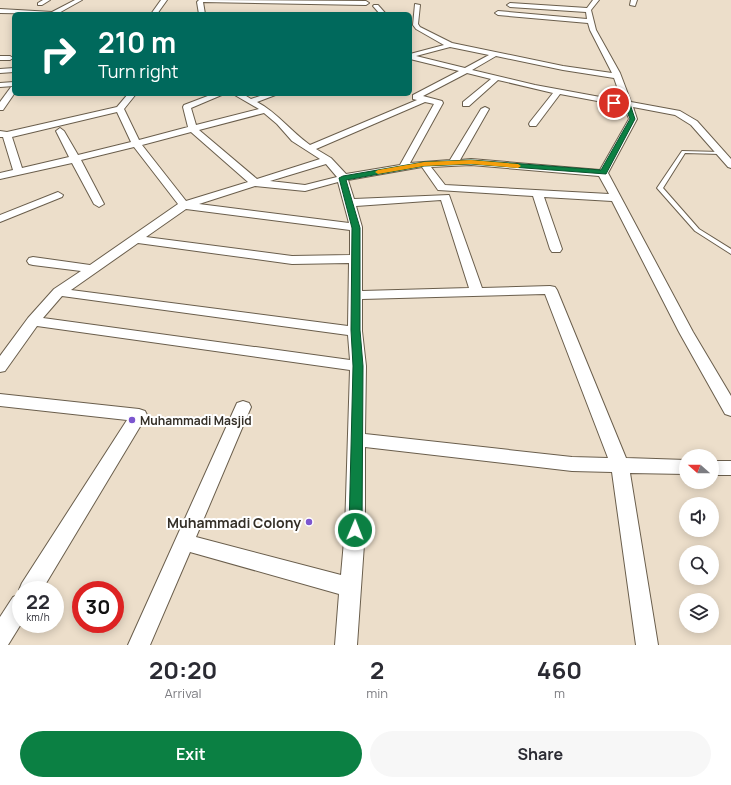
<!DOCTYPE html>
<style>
:root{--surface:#fff;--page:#f7f7f7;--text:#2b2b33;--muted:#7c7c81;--accent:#0b8043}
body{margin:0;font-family:Manrope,sans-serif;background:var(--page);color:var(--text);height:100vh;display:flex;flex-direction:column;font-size:15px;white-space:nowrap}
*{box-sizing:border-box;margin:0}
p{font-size:13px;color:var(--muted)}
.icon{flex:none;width:22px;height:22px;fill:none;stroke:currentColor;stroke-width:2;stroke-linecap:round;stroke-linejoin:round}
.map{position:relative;height:645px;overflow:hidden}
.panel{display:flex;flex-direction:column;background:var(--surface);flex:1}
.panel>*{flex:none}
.guide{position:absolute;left:12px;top:12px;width:400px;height:84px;border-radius:6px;box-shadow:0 2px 10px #0003;background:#00695c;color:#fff;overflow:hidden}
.needle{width:26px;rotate:291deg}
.fabs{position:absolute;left:679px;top:449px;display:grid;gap:8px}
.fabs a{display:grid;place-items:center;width:40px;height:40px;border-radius:50%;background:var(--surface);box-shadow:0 2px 10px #0003;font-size:20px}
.speed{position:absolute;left:12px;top:581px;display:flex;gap:8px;font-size:20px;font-weight:700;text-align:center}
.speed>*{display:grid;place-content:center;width:52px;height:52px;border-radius:50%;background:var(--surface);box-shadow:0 2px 10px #0003;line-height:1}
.speed small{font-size:10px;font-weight:400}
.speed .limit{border:6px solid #d22;background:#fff;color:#111}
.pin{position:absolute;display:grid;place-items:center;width:34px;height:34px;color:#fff;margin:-17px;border:2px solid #fff;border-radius:50%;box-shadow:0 1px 4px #0007}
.me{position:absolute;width:44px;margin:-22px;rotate:1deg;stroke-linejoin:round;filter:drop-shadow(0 0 3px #0008)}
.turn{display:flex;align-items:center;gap:14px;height:84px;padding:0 20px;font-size:18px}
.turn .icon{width:52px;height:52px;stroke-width:2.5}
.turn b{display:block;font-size:28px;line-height:34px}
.eta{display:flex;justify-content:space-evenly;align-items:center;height:68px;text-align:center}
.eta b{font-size:24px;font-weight:700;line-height:28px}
.button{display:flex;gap:8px;margin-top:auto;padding:8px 20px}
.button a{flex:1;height:46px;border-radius:24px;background:var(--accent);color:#fff;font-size:16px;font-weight:700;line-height:46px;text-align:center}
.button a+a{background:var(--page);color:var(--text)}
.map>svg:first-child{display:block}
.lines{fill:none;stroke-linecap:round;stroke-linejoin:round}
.service-casing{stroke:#6a5e4c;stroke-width:2}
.minor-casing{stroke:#6a5e4c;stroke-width:2}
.service{fill:#fff;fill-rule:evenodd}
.minor{fill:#fff;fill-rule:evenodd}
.route{fill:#0b8043;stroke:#07532c}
.slow{fill:#f59e0b}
.poi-dot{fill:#7c56cf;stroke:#fff;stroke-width:1.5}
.labels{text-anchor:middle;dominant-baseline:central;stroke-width:4;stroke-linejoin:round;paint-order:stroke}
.poi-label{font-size:12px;font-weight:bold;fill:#342f27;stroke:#fff;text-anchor:start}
.near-poi-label{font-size:14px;font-weight:bold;fill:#342f27;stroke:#fff;text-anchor:end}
</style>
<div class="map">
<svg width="731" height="645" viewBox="0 0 731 645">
<rect width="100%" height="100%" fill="#ecdeca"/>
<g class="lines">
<defs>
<polygon id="service" points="682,151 720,152 722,153 720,154 685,153 663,188 699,229 731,249 731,254 695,231 657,188"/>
<g id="minor">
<polygon points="43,0 50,0 42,5 38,5 38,3"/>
<polygon points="75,0 82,0 57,14 0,13 0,9 52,12"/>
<polygon points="161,0 167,0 157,14 151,14"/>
<polygon points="199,0 366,1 369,3 366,5 203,2 205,14 199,14 197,2"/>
<path d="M 593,0 L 599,0 L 591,10 L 596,30 L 620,73 L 631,102 L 680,111 L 697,121 L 731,159 L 731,168 L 728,167 L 691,125 L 675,115 L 633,107 L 637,119 L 608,173 L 693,332 L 731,396 L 731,416 L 725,414 L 679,332 L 612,201 L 544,197 L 562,249 L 560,252 L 552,252 L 550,249 L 533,196 L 438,190 L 422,167 L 348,180 L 354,199 L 449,195 L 482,288 L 550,286 L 555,287 L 557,290 L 626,458 L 686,460 L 686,474 L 630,473 L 658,645 L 636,645 L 612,472 L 572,471 L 365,447 L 365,530 L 357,645 L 335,645 L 339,594 L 190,552 L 150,645 L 128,645 L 237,403 L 243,401 L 249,403 L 251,407 L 196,537 L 341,575 L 345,530 L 350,370 L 37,326 L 5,371 L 0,372 L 0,356 L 28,318 L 54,289 L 81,271 L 33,265 L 29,264 L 27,261 L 29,258 L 33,257 L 90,265 L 178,204 L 134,147 L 81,160 L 104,204 L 99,207 L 94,204 L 72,163 L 0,179 L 0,173 L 13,170 L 3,137 L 0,137 L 0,131 L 7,132 L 117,107 L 128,94 L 136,94 L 124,109 L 139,140 L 188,127 L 183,107 L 184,105 L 213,94 L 224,94 L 191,108 L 196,125 L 259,109 L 233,94 L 243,94 L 251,99 L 266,94 L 278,94 L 257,102 C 278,113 291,132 310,145 L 417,100 L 413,99 L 413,95 L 459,71 L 410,59 L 410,54 L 444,45 L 416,29 L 413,25 L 415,4 L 420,5 L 418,24 L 420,27 L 452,43 L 563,66 L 612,73 L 590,30 L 588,23 L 498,15 L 495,13 L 498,11 L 587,19 L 586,12 L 510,7 L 507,5 L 510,3 L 587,8 ZM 450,47 L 489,55 L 465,68 L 416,56 ZM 496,56 L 563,70 L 614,78 L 622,101 L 535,85 L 472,70 ZM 467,73 L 491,79 L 463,102 L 463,106 L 469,106 L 498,80 L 553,93 L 530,122 L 529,124 L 530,126 L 536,126 L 560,94 L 624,106 L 629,119 L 600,170 L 471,159 L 460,160 L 489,109 L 485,107 L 481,109 L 450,160 L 410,163 L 443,103 L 442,101 L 423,96 ZM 425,102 L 434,104 L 400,165 L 346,174 L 331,158 L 316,149 ZM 117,112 L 131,142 L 78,155 L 64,131 L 60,128 L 56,131 L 69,157 L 22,168 L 12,137 ZM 264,113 L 277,124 L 292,141 L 320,159 L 257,179 L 199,130 ZM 191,132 L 248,182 L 186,201 L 142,145 ZM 326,164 L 337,177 L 305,185 L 270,181 ZM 471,165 L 599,176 L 609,194 L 445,185 L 431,167 ZM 338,182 L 349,223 L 199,204 L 255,186 L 305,191 ZM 441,200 L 469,288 L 362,291 L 362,227 L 356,206 ZM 186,209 L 350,230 L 350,255 L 292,256 L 146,237 ZM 138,243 L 292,264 L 349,263 L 348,326 L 71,290 ZM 545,294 L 608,458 L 572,457 L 365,434 L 366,366 L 362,331 L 362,299 ZM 62,296 L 348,335 L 350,360 L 43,318 Z"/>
<polygon points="631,0 637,0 635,6 630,5"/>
<polygon points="374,5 378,5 386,14 380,14 373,6"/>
<polygon points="0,56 10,56 13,58 10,60 0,60"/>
<polygon points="14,68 14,72 0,73 0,69"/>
<polygon points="14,82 14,86 0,87 0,83"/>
<polygon points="11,87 14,87 14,94 3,110 0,110 0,102"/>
<polygon points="58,192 63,195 62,197 0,222 0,215"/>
<polygon points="0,394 139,409 145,411 147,415 42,590 21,590 21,594 19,590 22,583 127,420 0,406"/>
<rect x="712" y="461" width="19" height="14"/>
<polygon points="21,594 21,624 8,645 0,645 0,617 13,597"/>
</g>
</defs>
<use href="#service" class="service-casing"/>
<use href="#minor" class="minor-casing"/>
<use href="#service" class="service"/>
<use href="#minor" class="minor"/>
</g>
<polygon class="route" points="614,101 630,104 635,119 606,174 471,164 424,166 346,180 360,228 360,330 363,366 362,530 360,534 355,535 351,534 349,530 353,366 351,330 352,228 339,178 343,176 424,162 471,160 601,170 630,119 625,106 612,104 611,103"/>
<polygon class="slow" points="471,160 518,164 521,166 518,168 471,164 424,166 378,174 375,172 378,170 424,162"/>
<g class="poi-dot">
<circle cx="132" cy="420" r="4"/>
<circle cx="309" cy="522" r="4"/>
</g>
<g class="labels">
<g class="poi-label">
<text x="140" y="420">Muhammadi Masjid</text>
</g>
<g class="near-poi-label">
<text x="301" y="522">Muhammadi Colony</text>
</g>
</g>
</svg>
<div class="fabs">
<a><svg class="needle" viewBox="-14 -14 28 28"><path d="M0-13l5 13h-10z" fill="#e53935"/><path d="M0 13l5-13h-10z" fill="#7c7c81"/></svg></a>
<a><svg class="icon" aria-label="sound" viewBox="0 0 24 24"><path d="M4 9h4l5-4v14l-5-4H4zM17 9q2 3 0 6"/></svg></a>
<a><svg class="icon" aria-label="search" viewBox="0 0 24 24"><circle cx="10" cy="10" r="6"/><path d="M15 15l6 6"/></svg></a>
<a><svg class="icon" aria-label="layers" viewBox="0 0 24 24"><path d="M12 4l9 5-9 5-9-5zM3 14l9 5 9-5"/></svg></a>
</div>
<div class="speed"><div>22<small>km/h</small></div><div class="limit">30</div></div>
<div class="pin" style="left:614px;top:103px;background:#d93025"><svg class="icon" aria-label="arrive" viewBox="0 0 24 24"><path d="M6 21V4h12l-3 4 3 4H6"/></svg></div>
<svg class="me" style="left:355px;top:530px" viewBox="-20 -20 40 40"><circle r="17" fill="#0b8043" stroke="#fff" stroke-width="3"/><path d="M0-11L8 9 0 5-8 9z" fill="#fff"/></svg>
<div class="guide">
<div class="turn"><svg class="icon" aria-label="right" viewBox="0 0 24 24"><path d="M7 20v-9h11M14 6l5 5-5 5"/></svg><div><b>210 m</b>Turn right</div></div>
</div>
</div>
<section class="panel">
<div class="eta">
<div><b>20:20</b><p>Arrival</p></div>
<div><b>2</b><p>min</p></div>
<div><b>460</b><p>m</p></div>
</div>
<div class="button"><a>Exit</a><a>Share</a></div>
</section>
